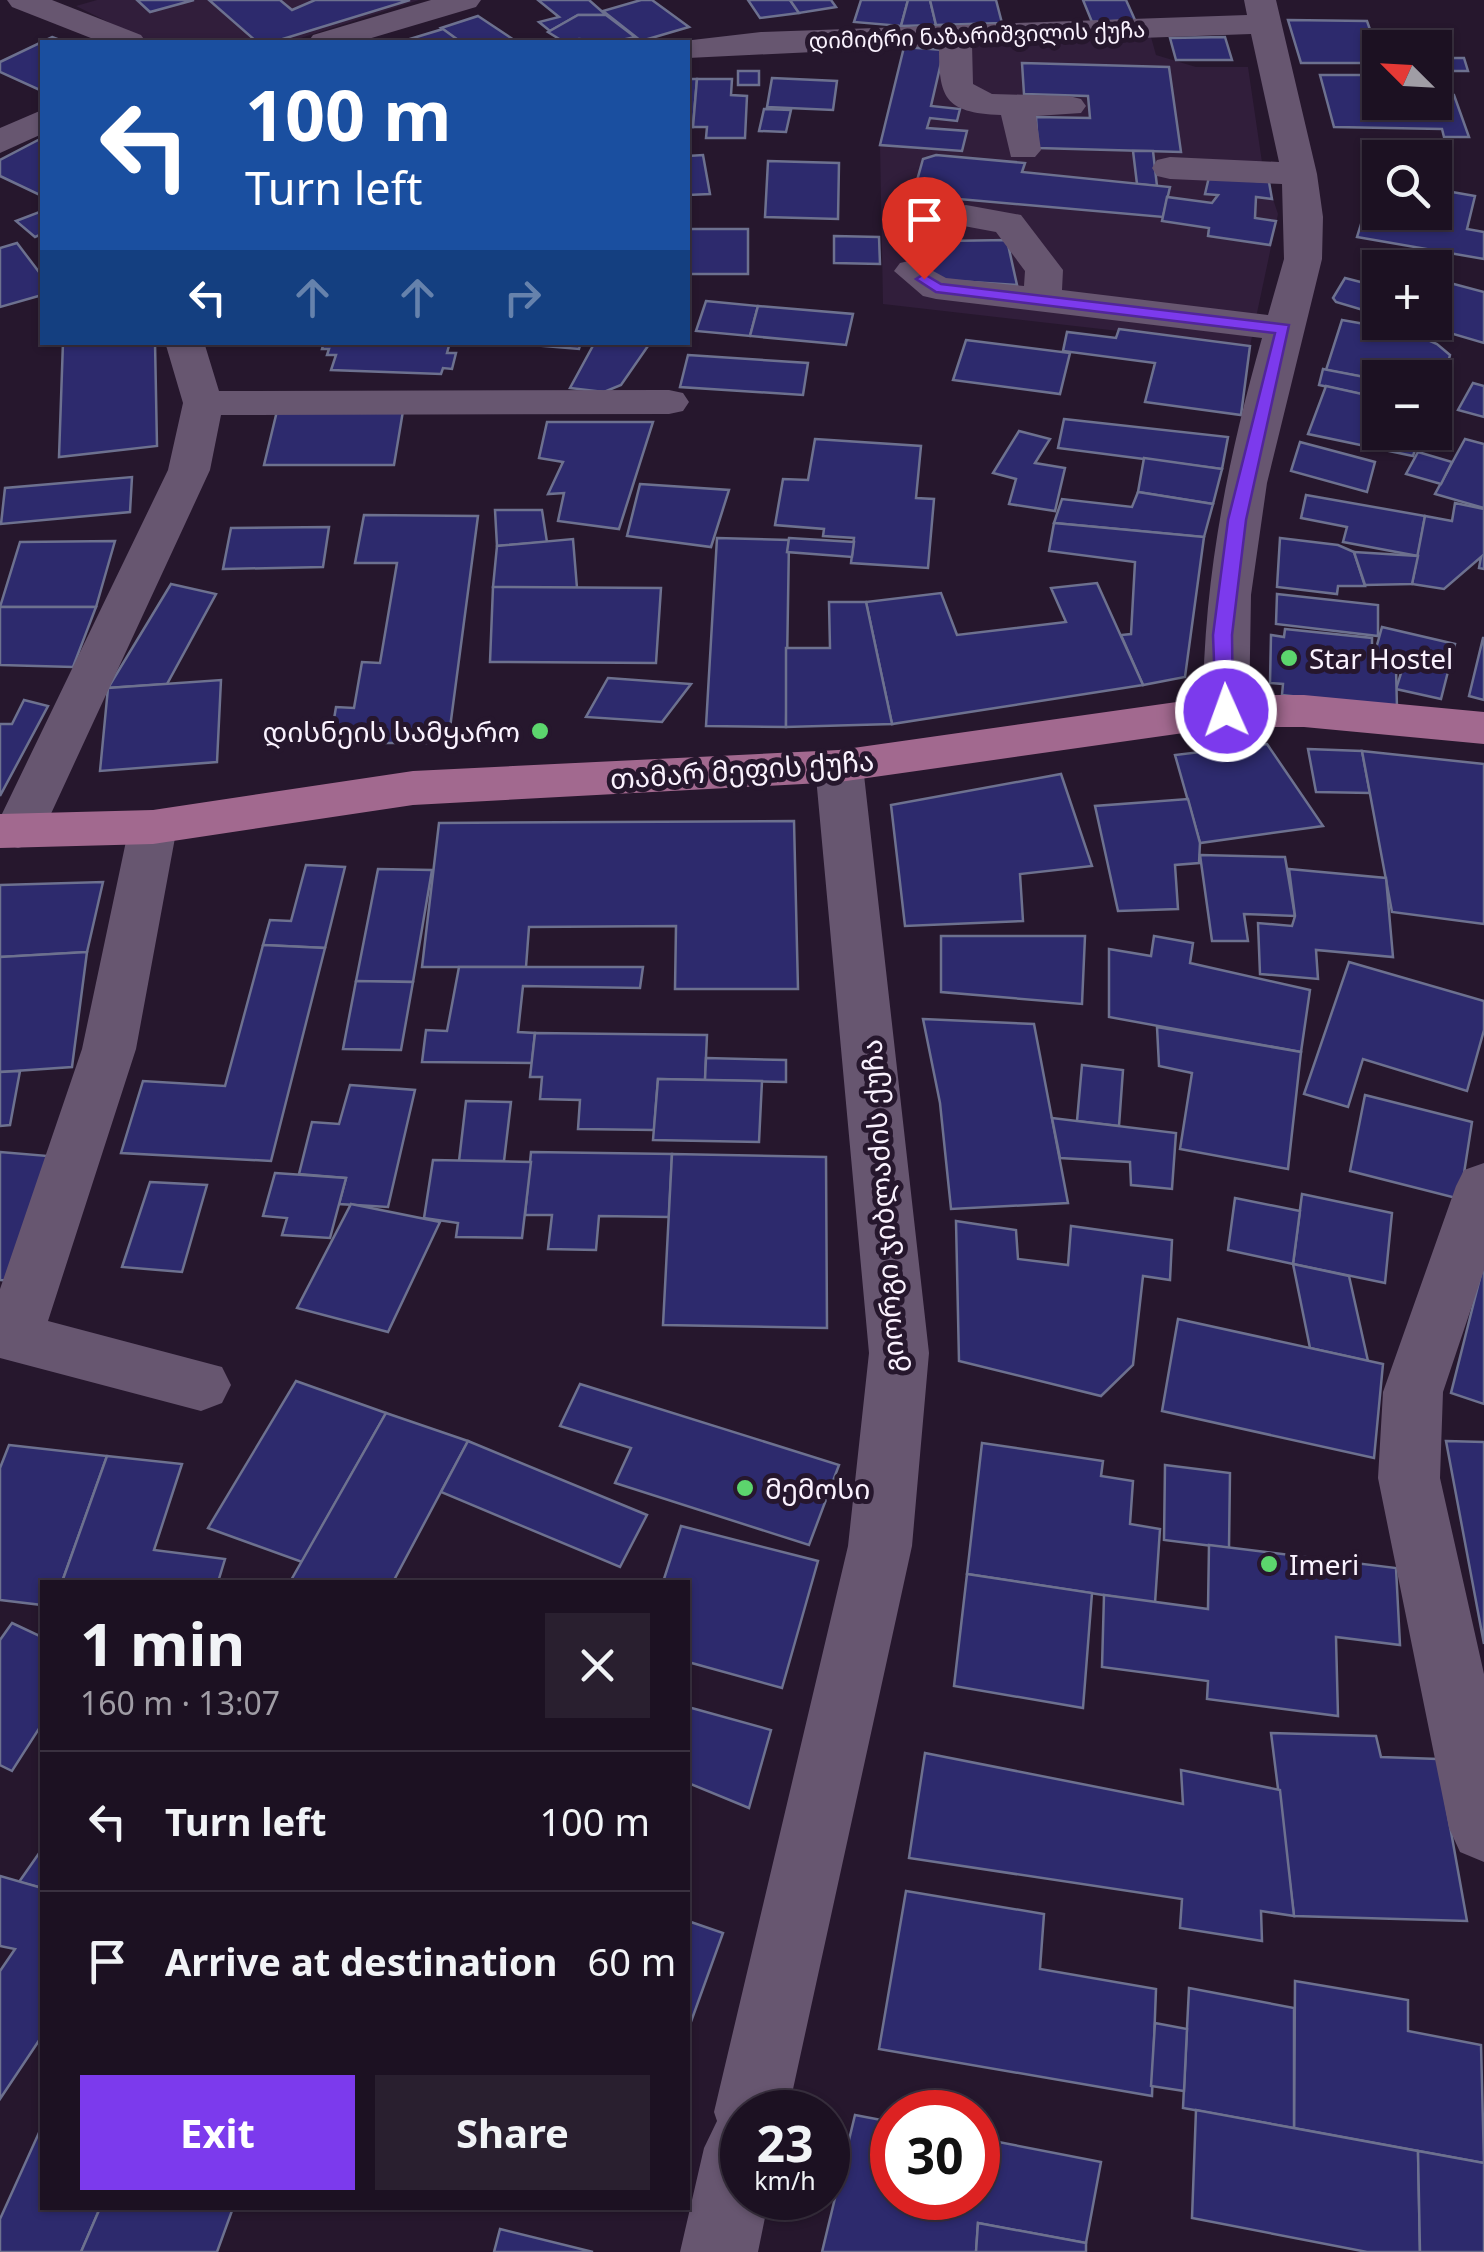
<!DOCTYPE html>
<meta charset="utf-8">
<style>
:root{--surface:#1c1122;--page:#291f2f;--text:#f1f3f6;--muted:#a09da5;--line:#3a3140;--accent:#7c3aed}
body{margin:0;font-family:"Noto Sans","Noto Sans Georgian",sans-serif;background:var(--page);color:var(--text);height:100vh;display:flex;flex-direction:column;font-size:38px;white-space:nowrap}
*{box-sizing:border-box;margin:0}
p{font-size:32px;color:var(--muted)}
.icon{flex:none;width:55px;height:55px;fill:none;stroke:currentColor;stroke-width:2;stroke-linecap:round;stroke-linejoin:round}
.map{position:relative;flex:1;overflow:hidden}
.sheet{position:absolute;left:40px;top:1580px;width:650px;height:630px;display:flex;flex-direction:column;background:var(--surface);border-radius:0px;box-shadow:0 2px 8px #0004,0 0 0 2px var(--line)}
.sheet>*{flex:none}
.top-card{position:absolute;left:40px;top:40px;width:650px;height:305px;border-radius:0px;box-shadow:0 2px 8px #0004,0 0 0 2px var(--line);background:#1a4fa0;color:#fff;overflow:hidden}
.needle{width:65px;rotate:294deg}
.tools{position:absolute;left:1362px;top:30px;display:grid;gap:20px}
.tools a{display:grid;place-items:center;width:90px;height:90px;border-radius:0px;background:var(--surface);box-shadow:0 2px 8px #0004,0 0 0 2px var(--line);font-size:50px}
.speed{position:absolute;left:720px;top:2090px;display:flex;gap:20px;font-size:50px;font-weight:700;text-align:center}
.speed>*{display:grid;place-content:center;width:130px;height:130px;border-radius:50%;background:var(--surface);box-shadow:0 2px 8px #0004,0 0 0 2px var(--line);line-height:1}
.speed small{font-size:25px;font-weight:400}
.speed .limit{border:15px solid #d22;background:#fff;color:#111}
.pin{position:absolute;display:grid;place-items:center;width:85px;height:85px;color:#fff;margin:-102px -42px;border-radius:50% 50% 50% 0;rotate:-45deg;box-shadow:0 0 10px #0007}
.pin .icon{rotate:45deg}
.me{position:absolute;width:110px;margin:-55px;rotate:358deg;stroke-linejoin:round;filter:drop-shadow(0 0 8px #0008)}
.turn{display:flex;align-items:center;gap:35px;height:210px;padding:0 40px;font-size:45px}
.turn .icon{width:130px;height:130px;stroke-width:2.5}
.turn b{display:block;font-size:70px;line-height:85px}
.lanes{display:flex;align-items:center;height:95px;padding:0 40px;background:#0003;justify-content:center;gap:50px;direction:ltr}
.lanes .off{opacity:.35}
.round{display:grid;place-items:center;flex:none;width:105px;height:105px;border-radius:0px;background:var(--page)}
.headline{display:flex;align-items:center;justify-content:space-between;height:170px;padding:0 40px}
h1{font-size:60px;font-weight:700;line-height:75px}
.primary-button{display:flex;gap:20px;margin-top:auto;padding:20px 40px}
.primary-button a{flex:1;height:115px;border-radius:0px;background:var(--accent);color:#fff;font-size:40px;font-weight:700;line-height:115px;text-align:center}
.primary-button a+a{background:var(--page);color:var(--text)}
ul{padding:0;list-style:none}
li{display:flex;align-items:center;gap:30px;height:140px;padding:0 40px;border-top:2px solid var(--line)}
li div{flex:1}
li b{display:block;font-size:38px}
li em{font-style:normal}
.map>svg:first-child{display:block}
.built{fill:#311e3b}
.building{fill:#2d2a6d;stroke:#6d718f;stroke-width:2.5}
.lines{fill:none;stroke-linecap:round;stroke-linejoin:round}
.minor{fill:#675670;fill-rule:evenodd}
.major{fill:#a2698f;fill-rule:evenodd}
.route{fill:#7c3aed;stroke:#51269a;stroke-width:2.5}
.poi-dot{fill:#5cd56d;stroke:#26172d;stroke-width:4}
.labels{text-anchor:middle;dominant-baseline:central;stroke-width:10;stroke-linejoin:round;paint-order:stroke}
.far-street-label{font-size:22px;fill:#faf2fe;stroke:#26172d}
.poi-label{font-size:28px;fill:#faf2fe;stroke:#26172d;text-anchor:start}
.street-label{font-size:28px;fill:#faf2fe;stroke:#26172d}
</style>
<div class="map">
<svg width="1484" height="2252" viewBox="0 0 1484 2252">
<rect width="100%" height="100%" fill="#26172d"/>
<g class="built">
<polygon points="97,0 419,0 288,42 148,42 76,6"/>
<polygon points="1151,37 1156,55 1196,67 1248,67 1263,169 1278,214 1250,346 883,304 880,145 904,47"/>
</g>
<g class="building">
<polygon points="137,0 194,0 150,12"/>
<polygon points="209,0 280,0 292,10 315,0 410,0 273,42 257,42"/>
<polygon points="538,0 589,0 606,15 578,15 550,31 539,22 559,17"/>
<polygon points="641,0 652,0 689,27 641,41 603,11"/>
<polygon points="748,0 790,0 799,13 760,18"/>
<polygon points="790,0 831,0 836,7 799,13"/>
<polygon points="861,0 908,0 901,26 854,22"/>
<polygon points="908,0 930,0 936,25 901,26"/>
<polygon points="930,0 996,0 1002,23 936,25"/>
<polygon points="1083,0 1126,0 1135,20 1092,22"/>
<polygon points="578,15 606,15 635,37 613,42 579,39 564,42 548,32"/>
<polygon points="478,16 517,42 460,42 441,28"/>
<polygon points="1288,20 1367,21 1375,44 1410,48 1380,48 1380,63 1301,63"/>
<polygon points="443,29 458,40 400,42"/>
<polygon points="52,37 65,42 42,42 42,91 0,72 0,62"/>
<polygon points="1225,37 1232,60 1176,60 1170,38"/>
<polygon points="904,47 944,50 931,106 960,109 957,121 930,118 927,128 967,131 962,151 880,145"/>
<polygon points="1435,58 1464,58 1468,71 1435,71"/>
<polygon points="1022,63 1169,67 1181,152 1038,148 1036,117 1090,118 1088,96 1024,94"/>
<rect x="738" y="71" width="21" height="14"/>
<polygon points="1320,75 1380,75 1380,102 1435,102 1435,95 1454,95 1469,137 1444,137 1442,129 1334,127"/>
<polygon points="772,78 837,81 833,110 767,107"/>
<polygon points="688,79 697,79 693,127 688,127"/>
<polygon points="697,79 732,79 731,95 747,96 745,138 706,138 707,127 693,127"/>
<polygon points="764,109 791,110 786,132 759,131"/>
<polygon points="42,138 42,196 0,176 0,160"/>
<polygon points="1133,151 1153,151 1157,186 1137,184"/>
<polygon points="703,155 710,194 688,195 688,156"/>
<polygon points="936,155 1025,163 1022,172 1170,187 1163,217 913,195 923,159"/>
<polygon points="768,161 839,163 838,219 765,217"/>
<polygon points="1209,177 1269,182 1272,199 1256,197 1255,218 1276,221 1270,245 1208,236 1209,228 1162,221 1167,197 1212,203 1218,195 1205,194"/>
<polygon points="1375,179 1380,180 1380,212 1435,212 1435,189 1475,196 1467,229 1484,232 1484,259 1357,237"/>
<polygon points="923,196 954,198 949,231 918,228"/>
<polygon points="42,211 42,234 35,237 16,221"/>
<rect x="688" y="229" width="60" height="45"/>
<polygon points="834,236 879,237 880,264 834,263"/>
<polygon points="1007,240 1017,285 924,279 944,241"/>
<polygon points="17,243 42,276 42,295 0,307 0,248"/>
<polygon points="1345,278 1380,287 1380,315 1336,302 1333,298"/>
<polygon points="1435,279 1484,292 1484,343 1416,323 1435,322"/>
<polygon points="706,301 758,306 750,336 696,331"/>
<polygon points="758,306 853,314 846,345 750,336"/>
<polygon points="1342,320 1410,332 1437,344 1450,355 1441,392 1435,391 1435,378 1380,380 1326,370"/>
<polygon points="1119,329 1250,346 1241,415 1145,402 1155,363 1063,351 1067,332 1116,338"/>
<polygon points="966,340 1070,353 1060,394 953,380"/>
<polygon points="63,342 155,342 157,446 59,457"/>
<polygon points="324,342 450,342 447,353 456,353 452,369 443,368 441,374 331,370 336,355 327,355 329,349 322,349"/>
<polygon points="496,342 581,342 579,349"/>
<polygon points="595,342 622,342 648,346 621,385 604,392 570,388"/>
<polygon points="688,355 808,363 803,395 680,387"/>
<polygon points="1323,369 1380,380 1380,398 1319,385"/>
<polygon points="1473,383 1484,386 1484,417 1458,410"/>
<polygon points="1326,386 1380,398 1380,432 1421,432 1413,456 1308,434"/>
<polygon points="277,411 403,411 394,465 264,465"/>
<polygon points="1064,419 1228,437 1222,469 1058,448"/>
<polygon points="547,422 653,422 619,529 558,521 564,493 548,494 563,462 539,458"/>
<polygon points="1019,431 1050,439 1035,463 1065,468 1055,511 1009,504 1016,479 993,473"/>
<polygon points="815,439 921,446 916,498 934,499 928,568 851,563 854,538 823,536 824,529 775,525 783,479 808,480"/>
<polygon points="1465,439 1484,444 1484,508 1435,494"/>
<polygon points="1300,442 1375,462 1367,492 1291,471"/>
<polygon points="1418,452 1452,462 1441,484 1406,474"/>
<polygon points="1144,458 1222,469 1213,504 1138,492"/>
<polygon points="132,477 130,512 1,524 5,488"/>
<polygon points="640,484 729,490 711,547 627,536"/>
<polygon points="1138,492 1213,504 1204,537 1054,523 1062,499 1132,507"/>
<polygon points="1306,495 1425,516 1418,556 1343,542 1347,527 1301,518"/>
<polygon points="1455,503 1484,509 1484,569 1479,568 1481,557 1444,589 1412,584 1425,516 1452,521"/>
<polygon points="495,510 542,510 547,542 497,546"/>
<polygon points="364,515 478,516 448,743 330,743 336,707 354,708 362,662 380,663 397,563 355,563"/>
<polygon points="1054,523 1204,537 1185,677 1143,685 1121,635 1131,634 1135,562 1049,551"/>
<polygon points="329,527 323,567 223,569 231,528"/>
<polygon points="717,538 789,540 786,727 706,726"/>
<polygon points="789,538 854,542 852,557 787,552"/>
<polygon points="1280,538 1338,545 1354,552 1365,586 1338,586 1337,594 1277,587"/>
<polygon points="573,539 577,588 493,587 497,546"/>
<polygon points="115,541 96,607 0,607 20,542"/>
<polygon points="1354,552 1418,556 1412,584 1365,585"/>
<polygon points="1097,583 1143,685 892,724 866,602 941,593 957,635 1066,622 1051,588"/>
<polygon points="171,584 216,594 167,684 108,688"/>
<polygon points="493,587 661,588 656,663 490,662"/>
<polygon points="1277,594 1378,605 1378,636 1276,624"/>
<polygon points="829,602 866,602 892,724 786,727 786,648 830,648"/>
<polygon points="0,607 96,607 73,667 0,665"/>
<polygon points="1382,627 1455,644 1441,699 1396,689 1402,670 1372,663"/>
<polygon points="1285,629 1372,638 1372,666 1396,669 1397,708 1282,695 1283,684 1270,683 1271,635 1284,637"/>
<polygon points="1483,638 1484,638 1484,700 1469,696"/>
<polygon points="608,678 691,684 662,722 586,717"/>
<polygon points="221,680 217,762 100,771 108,688"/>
<polygon points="24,700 48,706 0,796 0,724 12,724"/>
<polygon points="1267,744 1323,826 1200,843 1175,755"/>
<polygon points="1308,749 1362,751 1370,793 1316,792"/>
<polygon points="1362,751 1484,764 1484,924 1392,912"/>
<polygon points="1061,774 1092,866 1020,874 1023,921 905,926 891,805"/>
<polygon points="1188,799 1200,843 1199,863 1175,865 1178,909 1118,911 1095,806"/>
<polygon points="794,821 798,989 675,989 676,926 529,927 526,967 422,967 439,823"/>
<polygon points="1200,855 1285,857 1295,916 1244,914 1248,941 1212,941"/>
<polygon points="306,865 345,867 325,948 263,945 270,920 291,921"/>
<polygon points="378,869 432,870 413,982 356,981"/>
<polygon points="1289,869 1386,878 1393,957 1316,950 1318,979 1260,974 1258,923 1292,926 1295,916"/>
<polygon points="103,882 87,952 0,957 0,885"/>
<polygon points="941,936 1085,936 1082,1004 941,992"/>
<polygon points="1154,936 1193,943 1190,963 1310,990 1301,1052 1109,1017 1109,949 1151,956"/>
<polygon points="263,945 325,948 271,1161 121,1153 143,1081 225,1086"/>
<polygon points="87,952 72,1067 0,1072 0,957"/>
<polygon points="1349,962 1484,1001 1484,1030 1467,1091 1363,1059 1348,1107 1304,1094"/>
<polygon points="459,967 643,967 640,988 523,986 518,1032 535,1033 532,1063 422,1062 426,1030 447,1031"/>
<polygon points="356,981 413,982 401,1050 343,1049"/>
<polygon points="923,1019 1034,1024 1068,1203 951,1209 940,1103"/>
<polygon points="1157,1027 1301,1052 1288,1169 1180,1149 1192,1073 1159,1066"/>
<polygon points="535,1033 707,1035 705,1080 658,1079 654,1130 578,1129 580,1100 540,1099 542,1077 530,1077"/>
<polygon points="706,1058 786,1060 786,1082 705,1080"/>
<polygon points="1082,1065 1123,1070 1119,1126 1077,1121"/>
<polygon points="20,1071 10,1125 0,1126 0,1072"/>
<polygon points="658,1079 762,1081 759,1142 653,1140"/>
<polygon points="350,1085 415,1090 388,1207 339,1204 346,1178 299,1174 312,1122 339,1124"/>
<polygon points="1365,1095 1472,1122 1460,1199 1350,1171"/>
<polygon points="466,1101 511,1102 504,1161 459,1161"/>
<polygon points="1052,1118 1176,1133 1172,1189 1131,1185 1130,1162 1060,1158"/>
<polygon points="0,1152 60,1157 13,1281 0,1280"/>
<polygon points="531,1152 672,1154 669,1217 599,1216 596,1250 548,1249 552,1215 525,1215"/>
<polygon points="672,1154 826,1157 827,1328 663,1325"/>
<polygon points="433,1160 531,1162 522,1238 456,1237 458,1223 424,1218"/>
<polygon points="275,1173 346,1178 330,1238 282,1235 287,1218 263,1216"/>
<polygon points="150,1182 207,1185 182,1272 122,1267"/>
<polygon points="1302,1194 1392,1213 1385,1283 1293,1264"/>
<polygon points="1235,1198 1300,1211 1293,1264 1228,1250"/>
<polygon points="351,1204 440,1222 388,1332 297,1308"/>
<polygon points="956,1221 1016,1230 1018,1259 1068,1265 1071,1226 1172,1240 1170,1280 1143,1276 1133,1365 1101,1396 959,1361"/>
<polygon points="1293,1264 1349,1276 1368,1361 1310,1348"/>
<polygon points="1482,1270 1484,1270 1484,1404 1451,1393"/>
<polygon points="1178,1319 1383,1364 1374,1458 1162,1411"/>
<polygon points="296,1381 386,1413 302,1562 208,1528"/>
<polygon points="580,1384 839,1465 809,1545 615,1483 631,1448 560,1426"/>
<polygon points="386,1413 468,1441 393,1582 290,1582"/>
<polygon points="468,1441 647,1515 620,1567 441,1492"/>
<polygon points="1446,1441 1484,1442 1484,1644"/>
<polygon points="982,1443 1103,1461 1101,1476 1133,1481 1130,1524 1160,1529 1155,1603 967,1574"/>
<polygon points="9,1445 107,1456 62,1582 42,1582 42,1605 0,1600 0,1468"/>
<polygon points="107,1456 182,1464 154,1550 225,1559 218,1582 62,1582"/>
<polygon points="1165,1465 1230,1473 1229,1548 1164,1540"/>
<polygon points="681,1526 818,1561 782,1688 688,1662 688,1582 663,1582"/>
<polygon points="1209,1545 1396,1568 1400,1645 1336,1637 1338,1716 1207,1699 1208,1681 1102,1667 1104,1595 1208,1609"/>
<polygon points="967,1574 1092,1593 1083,1708 954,1686"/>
<polygon points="12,1623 42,1637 42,1724 12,1771 0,1765 0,1640"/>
<polygon points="688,1707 771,1730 749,1808 688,1783"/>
<polygon points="1271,1733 1376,1736 1381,1757 1438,1759 1467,1921 1294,1916"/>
<polygon points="925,1753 1183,1804 1181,1770 1280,1790 1294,1916 1261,1911 1262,1941 1180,1928 1182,1899 909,1858"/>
<polygon points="42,1849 42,1888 19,1882"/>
<polygon points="0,1876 42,1888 42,2036 0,2099 0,1971 15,1949 0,1946"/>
<polygon points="906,1891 1044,1914 1040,1969 1156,1989 1152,2096 879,2049"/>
<polygon points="688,1921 723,1933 688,2030"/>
<polygon points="1295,1981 1408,2000 1408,2031 1481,2045 1484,2163 1294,2128"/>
<polygon points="1189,1988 1294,2008 1294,2128 1183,2108"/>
<polygon points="1155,2023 1187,2029 1184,2091 1151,2086"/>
<polygon points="1196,2110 1418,2151 1420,2252 1367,2252 1192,2218"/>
<polygon points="855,2115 892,2122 892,2198 978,2198 978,2138 1101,2162 1086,2243 978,2223 976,2252 822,2252"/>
<polygon points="42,2126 42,2208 100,2208 81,2252 0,2252 0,2219"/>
<polygon points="1418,2151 1484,2163 1484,2252 1420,2252"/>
<polygon points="100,2208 233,2208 217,2252 81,2252"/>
<polygon points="978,2223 1086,2243 1086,2252 976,2252"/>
<polygon points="500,2229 593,2252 494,2252"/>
</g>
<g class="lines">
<g class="minor">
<polygon points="7,0 52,0 141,35 146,42 101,42 12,7"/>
<polygon points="431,0 481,0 476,7 358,42 308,42 313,35"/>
<path d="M 1244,0 L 1276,0 L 1317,174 L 1323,217 L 1322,259 L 1267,483 L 1251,595 L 1249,711 L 1242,722 L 1226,727 L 1210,722 L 1203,711 C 1203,582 1227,461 1262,338 L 936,299 L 923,296 L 894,271 L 900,263 L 913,260 L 946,278 L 1024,286 L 1025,271 L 996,232 L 953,224 L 948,216 L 953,208 L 966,205 L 1021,215 L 1063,270 L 1062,290 L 1268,315 L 1284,259 L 1282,184 L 1170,179 L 1157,176 L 1152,168 L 1157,160 L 1170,157 L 1279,162 L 1251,34 L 972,44 L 973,84 L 992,94 L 1069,96 L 1081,99 L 1086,106 L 1081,113 L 1036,116 L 1041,150 L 1035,157 L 1011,157 L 1001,115 C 943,113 939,96 939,46 L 688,58 L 688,42 L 675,42 L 761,32 L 1247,15 Z"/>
<polygon points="42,110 42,134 0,153 0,128"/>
<polygon points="165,342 204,342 219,391 669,390 683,393 689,402 683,411 669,414 221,415 210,470 43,831 35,843 18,848 1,843 0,818 168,470 183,403"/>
<polygon points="839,750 856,754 863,766 929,1353 912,1546 788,2112 742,2112 742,2198 769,2198 758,2252 680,2252 704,2148 717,2121 714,2112 848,1546 869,1353 815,766 822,754"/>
<polygon points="153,810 170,815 177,827 136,1049 48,1321 222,1367 231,1385 222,1403 201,1411 0,1358 0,1289 82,1049 129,827 136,815"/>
<polygon points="1484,1163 1484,1270 1443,1392 1440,1478 1484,1674 1484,1862 1460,1852 1449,1828 1378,1478 1383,1392 1456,1186 1464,1170"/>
</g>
<polygon class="major" points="1226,695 1304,695 1484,712 1484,744 1304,727 1226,727 839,782 413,805 153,844 0,848 0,814 153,810 413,771 839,750"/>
</g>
<polygon class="route" points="924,274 941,284 1289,325 1246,520 1232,635 1233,716 1219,716 1216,711 1213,635 1228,520 1275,333 936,292 916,279"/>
<g class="poi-dot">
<circle cx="1289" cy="658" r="10"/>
<circle cx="540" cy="731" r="10"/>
<circle cx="745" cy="1488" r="10"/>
<circle cx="1269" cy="1564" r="10"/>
</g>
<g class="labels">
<g class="far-street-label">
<text transform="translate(977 34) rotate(-2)">დიმიტრი ნაზარიშვილის ქუჩა</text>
</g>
<g class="poi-label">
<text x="1309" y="658">Star Hostel</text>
<text x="520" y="731" text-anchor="end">დისნეის სამყარო</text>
<text x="765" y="1488">მემოსი</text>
<text x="1289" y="1564">Imeri</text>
</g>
<g class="street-label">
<text transform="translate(742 769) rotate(-4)">თამარ მეფის ქუჩა</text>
<text transform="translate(882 1206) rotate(-94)">გიორგი ჯიბლაძის ქუჩა</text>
</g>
</g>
</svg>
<div class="tools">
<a><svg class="needle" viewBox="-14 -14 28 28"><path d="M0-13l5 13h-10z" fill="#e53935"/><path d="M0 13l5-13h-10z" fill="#a09da5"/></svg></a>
<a><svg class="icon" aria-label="search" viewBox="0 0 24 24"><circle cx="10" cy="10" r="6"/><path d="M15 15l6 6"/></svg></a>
<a>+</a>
<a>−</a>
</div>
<div class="speed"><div>23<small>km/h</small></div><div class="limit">30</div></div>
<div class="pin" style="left:924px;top:279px;background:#d93025"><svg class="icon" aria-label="arrive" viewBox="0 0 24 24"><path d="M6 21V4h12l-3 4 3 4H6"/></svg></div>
<svg class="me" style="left:1226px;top:711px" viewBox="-20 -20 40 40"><circle r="17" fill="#7c3aed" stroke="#fff" stroke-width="3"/><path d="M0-11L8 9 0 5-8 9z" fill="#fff"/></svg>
<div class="top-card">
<div class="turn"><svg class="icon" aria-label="left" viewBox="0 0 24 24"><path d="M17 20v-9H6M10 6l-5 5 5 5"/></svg><div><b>100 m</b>Turn left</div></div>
<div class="lanes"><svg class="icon" aria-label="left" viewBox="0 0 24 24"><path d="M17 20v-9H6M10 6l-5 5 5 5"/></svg><svg class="icon off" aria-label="ahead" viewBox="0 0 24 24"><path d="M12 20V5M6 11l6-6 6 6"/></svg><svg class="icon off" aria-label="ahead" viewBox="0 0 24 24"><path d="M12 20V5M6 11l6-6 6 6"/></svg><svg class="icon off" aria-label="right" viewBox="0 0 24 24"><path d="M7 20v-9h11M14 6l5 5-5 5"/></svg></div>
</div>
<section class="sheet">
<div class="headline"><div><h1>1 min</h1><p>160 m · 13:07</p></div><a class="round"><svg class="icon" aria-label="close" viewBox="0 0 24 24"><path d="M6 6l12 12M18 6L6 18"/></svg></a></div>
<ul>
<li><svg class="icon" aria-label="left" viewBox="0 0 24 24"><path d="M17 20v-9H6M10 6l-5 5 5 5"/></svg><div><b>Turn left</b></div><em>100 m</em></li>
<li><svg class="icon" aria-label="arrive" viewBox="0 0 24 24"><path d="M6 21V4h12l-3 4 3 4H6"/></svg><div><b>Arrive at destination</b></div><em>60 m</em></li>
</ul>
<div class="primary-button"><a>Exit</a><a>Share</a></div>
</section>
</div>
